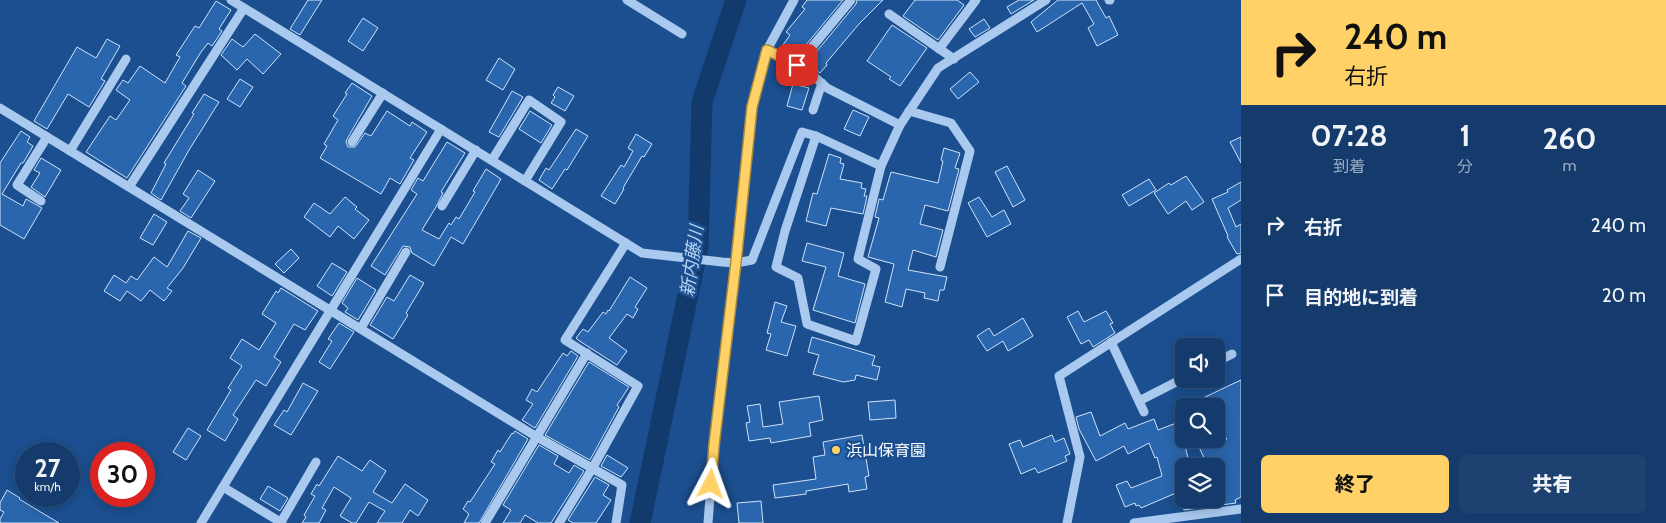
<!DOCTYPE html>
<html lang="ja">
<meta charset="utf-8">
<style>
:root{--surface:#143b6b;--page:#1d4271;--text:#f1f3f6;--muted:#9dadc1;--line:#33557e;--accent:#ffd166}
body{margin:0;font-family:Cabin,"Noto Sans JP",sans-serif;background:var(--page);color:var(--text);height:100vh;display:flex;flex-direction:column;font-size:19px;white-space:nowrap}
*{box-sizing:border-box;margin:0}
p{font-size:16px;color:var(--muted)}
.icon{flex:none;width:28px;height:28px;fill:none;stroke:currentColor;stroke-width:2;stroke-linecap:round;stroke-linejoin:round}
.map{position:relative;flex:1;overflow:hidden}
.drawer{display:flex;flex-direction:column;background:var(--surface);width:425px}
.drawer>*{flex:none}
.guide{background:#ffd166;color:#111;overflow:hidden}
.buttons{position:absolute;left:1175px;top:338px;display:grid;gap:10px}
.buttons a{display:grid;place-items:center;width:50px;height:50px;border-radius:8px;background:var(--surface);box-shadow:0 2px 12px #0003,0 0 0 1px var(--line);font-size:25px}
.speed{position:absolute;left:15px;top:442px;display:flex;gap:10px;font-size:25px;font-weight:700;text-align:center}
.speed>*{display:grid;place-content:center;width:65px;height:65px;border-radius:50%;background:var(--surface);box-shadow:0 2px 12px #0003,0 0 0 1px var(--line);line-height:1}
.speed small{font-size:12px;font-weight:400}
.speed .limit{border:8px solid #d22;background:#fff;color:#111}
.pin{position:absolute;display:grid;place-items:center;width:42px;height:42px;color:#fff;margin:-21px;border-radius:10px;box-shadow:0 2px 8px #0006}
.me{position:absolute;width:55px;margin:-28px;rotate:4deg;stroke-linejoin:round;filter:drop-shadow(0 0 4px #0008)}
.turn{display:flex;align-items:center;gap:18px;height:105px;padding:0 20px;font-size:22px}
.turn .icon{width:65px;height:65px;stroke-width:2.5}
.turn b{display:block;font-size:35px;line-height:42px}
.eta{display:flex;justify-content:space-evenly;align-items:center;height:85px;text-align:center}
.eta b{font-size:30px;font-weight:800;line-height:35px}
.action{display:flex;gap:10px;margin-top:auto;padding:10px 20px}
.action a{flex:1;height:58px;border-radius:8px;background:var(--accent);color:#111;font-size:20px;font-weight:800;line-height:58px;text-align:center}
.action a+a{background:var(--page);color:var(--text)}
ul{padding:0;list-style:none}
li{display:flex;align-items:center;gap:15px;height:70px;padding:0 20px}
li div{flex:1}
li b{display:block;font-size:19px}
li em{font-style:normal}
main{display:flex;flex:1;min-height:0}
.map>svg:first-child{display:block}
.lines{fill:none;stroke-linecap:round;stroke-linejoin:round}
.river{stroke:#123a6d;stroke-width:21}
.building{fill:#2a66ad;stroke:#cfe3fa}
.minor{stroke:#a9c9ee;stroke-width:9}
.route-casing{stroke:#a68842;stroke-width:12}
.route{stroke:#ffd166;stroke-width:9}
.poi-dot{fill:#ffd166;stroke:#1b4f8f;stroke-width:2}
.labels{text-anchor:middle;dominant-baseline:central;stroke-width:5;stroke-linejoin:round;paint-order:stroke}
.poi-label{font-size:16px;fill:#fff;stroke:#1b4f8f;text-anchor:start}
.water-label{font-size:18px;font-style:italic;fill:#b5d3f5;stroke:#1b4f8f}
</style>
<main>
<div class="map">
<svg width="1241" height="523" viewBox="0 0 1241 523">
<rect width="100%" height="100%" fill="#1b4f8f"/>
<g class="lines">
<polyline class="river" points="640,523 698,247 702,102 736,0"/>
</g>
<g class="building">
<polygon points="308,0 322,0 300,35 290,29"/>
<polygon points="807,0 843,0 796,57 780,49 790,35 786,32 805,9 802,7"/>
<polygon points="857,0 883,0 859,24 826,63 827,65 820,73 807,63 856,4"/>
<polygon points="915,0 957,0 964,5 938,40 903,16"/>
<polygon points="1019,0 1034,0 1011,14 1007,7"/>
<polygon points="1058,0 1096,0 1106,18 1109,16 1118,35 1097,46 1088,28 1094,24 1082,3 1037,32 1031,22"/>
<polygon points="216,1 231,10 219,29 222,31 212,46 208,43 201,52 182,83 186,86 127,178 86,152 110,116 116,120 130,100 116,90 123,80 128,83 140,66 165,83 180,57 176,55 195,26 199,28"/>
<polygon points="363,18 378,28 363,51 348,41"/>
<polygon points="984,19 990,28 975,37 969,29"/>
<polygon points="892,25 927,48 900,86 889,79 891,77 867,61"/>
<polygon points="255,34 281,54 263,74 247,59 237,70 221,55 232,39 243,47"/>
<polygon points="107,39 120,46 101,79 105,81 89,107 68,94 47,129 34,121 77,47 96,58"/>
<polygon points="499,58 515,69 503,90 486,80"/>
<polygon points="970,72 979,82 958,99 950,89"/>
<polygon points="240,79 253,87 240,107 227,99"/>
<polygon points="352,83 372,96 347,139 346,142 348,147 355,147 365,133 371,136 387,111 410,126 412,122 427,132 410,158 414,160 400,184 390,178 381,194 320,158 327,146 324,144 338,120 333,116 347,94 345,93"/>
<polygon points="793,84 809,88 802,110 787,106"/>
<polygon points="558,87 574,96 565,111 551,103 555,97 553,95"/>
<polygon points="512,91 523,97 499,137 489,132"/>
<polygon points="204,94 219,102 189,150 161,200 151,193 166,164 164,163 194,114 192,113"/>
<polygon points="853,110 869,117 860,136 844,129"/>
<polygon points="530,111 552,125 541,143 519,129"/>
<polygon points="576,129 588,136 567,170 565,169 552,189 539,180 546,168 549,170"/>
<polygon points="21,131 30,137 27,142 33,146 23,163 21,163 2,194 23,206 26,199 42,208 24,239 0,225 0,163"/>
<polygon points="636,134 652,144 644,157 642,156 623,188 624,189 615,204 601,196 621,165 624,167 633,151 628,148"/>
<polygon points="1241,137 1241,163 1230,142"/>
<polygon points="447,142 465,153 441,192 443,193 436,207 422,230 439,239 449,223 451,225 456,217 459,219 475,192 473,191 486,169 501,179 463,244 451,237 434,266 412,253 410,247 403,246 385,275 371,266 417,194 411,190 418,178 423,181"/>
<polygon points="944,148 960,153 955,168 959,169 948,211 925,205 920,224 943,230 936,257 913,250 908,270 947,277 944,290 940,290 938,301 924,298 925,293 906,289 902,307 885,302 894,264 868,257 879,218 875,217 879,199 883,200 891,172 938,183 943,161 941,160"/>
<polygon points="829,154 841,158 840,163 844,164 840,179 862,183 861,188 866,189 864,196 867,196 863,214 831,208 826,226 806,221 813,193 817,194"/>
<polygon points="41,158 61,170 45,197 31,187 40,173 34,170"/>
<polygon points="1007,166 1025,200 1013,207 995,172"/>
<polygon points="198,170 215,181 191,218 180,211 189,198 183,194"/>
<polygon points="1186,176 1204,202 1192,210 1186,201 1168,214 1154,193 1169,183 1171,185"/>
<polygon points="1149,179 1156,190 1129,206 1122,195"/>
<polygon points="1241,182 1241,200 1228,208 1236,227 1241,224 1241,253 1237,254 1227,237 1228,236 1212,199 1228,192 1227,190"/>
<polygon points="345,197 357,207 355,209 369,220 354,239 338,226 330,237 304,217 314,203 330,214"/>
<polygon points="979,197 992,217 1004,210 1011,224 987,237 968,203"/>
<polygon points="154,214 167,222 153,245 140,238"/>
<polygon points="188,231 201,238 183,268 167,288 172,291 164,301 150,290 141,301 127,291 120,301 104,291 114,275 126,283 131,276 137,280 154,257 167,267"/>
<polygon points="807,243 844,253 838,276 865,284 855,323 813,310 826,267 802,261"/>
<polygon points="291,249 299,258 284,273 275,264"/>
<polygon points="332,263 347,272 332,296 317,286"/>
<polygon points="410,275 424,283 406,313 408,315 393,339 370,325 387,297 394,301"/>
<polygon points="630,277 647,288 635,307 638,309 633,318 627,314 609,338 627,351 617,365 578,340 576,338 583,329 588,332 603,312 606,314 608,310 609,311"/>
<polygon points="357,278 376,290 358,320 345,312 348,308 342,303"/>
<polygon points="281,288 318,311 305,330 294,324 274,357 281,362 266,386 256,380 233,415 238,419 225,441 207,430 231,390 228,388 242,366 230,358 242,339 259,350 276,323 262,314 276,291 278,293"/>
<polygon points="775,302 787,306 781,322 796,326 787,356 766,350 771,334 767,333"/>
<polygon points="1078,311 1084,322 1106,311 1113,323 1110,324 1115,333 1093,347 1089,340 1081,344 1067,317"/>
<polygon points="1023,318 1033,336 1008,351 1003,341 987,351 977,336 989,328 994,336"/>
<polygon points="339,323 354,332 330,369 319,362 332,341 328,339"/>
<polygon points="812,337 875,356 872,365 880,367 877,380 856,375 855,380 843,382 813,374 819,355 808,352"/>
<polygon points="571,351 578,356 535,428 522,420 533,404 526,400 532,389 537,392 563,353 567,356"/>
<polygon points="589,362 629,387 617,405 619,407 590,460 545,435"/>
<polygon points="1241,380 1241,497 1235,500 1236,503 1184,510 1176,493 1141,508 1139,505 1136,506 1135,503 1125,507 1116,485 1127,481 1131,488 1162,476 1157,457 1155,458 1149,443 1128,454 1124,446 1096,461 1079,429 1076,417 1091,412 1100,436 1125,423 1128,429 1154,419 1158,430 1179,422 1190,466 1184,466 1184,499 1216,499 1216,466 1208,466 1195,439 1227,439 1216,427 1216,406 1186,406"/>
<polygon points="303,383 318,391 291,435 274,425 284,410 287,412"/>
<polygon points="819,396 823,420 809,423 811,436 771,443 770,438 749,441 746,423 750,422 747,406 760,404 763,427 783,424 779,402"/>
<polygon points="895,400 896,418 870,420 868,402"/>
<polygon points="188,428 201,436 186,460 173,452"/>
<polygon points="515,431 528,439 479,523 464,523 469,514 463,509 468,501 470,502 495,464 491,462 498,450 500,452 512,433 513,434"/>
<polygon points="862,435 869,476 865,477 867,489 849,492 848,484 806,491 806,494 775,498 773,485 816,479 813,457 825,455 823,442"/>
<polygon points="1052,435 1055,442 1064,438 1070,454 1065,456 1067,461 1038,473 1035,468 1021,474 1009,444 1020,440 1023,447"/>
<polygon points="539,445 558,456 554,464 569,473 574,465 584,471 551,523 538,523 525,515 520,523 503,523 511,510 503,505"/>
<polygon points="607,455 628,468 621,477 601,466"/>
<polygon points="338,456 362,471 370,460 386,471 373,492 392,503 405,484 428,500 418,516 410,510 402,523 377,523 385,511 369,502 356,523 352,523 340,516 351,498 334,487 322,508 326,510 319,523 302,523 306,517 304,515 315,496 311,494 317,484 319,486"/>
<polygon points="595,477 609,485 603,495 611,500 596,523 573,523 568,520"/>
<polygon points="268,486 288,498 280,511 260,499"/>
<polygon points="7,490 20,498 19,499 59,523 0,523 0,519 4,512 0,510 0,503"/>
<polygon points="761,501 763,523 739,523 737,503"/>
</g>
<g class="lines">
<g class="minor">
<polyline points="231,0 642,253 722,262 736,263 752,260 802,132 816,136"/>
<polyline points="627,0 682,34"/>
<polyline points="1109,0 1110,0"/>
<polyline points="889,14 954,59"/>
<polyline points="939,49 976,0"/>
<polyline points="767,50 806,69 827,88 900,125"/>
<polyline points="797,65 851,0"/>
<polyline points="0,108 537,437 622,485 616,523"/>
<polyline points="813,110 822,83"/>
<polyline points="909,111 951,123 970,151 940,267"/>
<polygon points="816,136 881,166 858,259 876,269 856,341 807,324 798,278 776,267 785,231"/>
<polyline points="352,142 383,93"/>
<polyline points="70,151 126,59"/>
<polyline points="492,160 529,100 561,122 525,181"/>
<polyline points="881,166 900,125 938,68 1046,0"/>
<polyline points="129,187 244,8"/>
<polyline points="41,201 17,185 47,137"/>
<polyline points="442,206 476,150"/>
<polyline points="361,328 406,252"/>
<polyline points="1111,342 1144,412"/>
<polyline points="1216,362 1232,354"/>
<polyline points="1139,401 1184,378"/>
<polyline points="223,487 282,523"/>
<polyline points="281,522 316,462"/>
<polyline points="201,523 441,129"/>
<polyline points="485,523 587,353"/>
<polyline points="559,523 592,469 638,386 565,340 626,243"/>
<polyline points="708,523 714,445 736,263 752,107 767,50 794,0"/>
<polyline points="1067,523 1080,457 1059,376 1241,259"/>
<polyline points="1134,523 1241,509"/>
</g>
</g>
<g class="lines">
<defs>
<polyline id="route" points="711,484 714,445 736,262 752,107 767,50 797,65"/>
</defs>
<use href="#route" class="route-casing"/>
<use href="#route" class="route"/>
</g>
<circle class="poi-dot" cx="836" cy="450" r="5"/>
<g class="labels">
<g class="poi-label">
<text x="846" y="450">浜山保育園</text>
</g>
<g class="water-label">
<text transform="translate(692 261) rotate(-82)">新内藤川</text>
</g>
</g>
</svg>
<div class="buttons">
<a><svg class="icon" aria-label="sound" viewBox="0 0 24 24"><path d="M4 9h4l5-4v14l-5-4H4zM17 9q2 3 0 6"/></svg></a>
<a><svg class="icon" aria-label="search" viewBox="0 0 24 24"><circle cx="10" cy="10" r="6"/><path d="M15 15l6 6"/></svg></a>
<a><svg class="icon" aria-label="layers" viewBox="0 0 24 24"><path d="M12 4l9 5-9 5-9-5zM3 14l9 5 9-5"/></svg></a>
</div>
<div class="speed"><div>27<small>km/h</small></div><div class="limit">30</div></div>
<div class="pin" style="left:797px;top:65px;background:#d93025"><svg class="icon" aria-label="arrive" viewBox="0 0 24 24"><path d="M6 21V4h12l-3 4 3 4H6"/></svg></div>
<svg class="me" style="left:711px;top:484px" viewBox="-20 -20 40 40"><path d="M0-17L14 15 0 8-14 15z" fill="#ffd166" stroke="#fff" stroke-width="4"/></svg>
</div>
<section class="drawer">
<div class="guide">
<div class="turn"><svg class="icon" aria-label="right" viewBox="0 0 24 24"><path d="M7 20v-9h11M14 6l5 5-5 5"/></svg><div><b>240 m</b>右折</div></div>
</div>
<div class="eta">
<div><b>07:28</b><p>到着</p></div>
<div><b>1</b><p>分</p></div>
<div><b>260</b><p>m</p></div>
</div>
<ul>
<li><svg class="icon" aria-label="right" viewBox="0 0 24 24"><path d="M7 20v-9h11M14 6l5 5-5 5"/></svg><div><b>右折</b></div><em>240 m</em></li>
<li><svg class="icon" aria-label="arrive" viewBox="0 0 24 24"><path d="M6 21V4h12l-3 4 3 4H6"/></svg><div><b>目的地に到着</b></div><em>20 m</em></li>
</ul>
<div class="action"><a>終了</a><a>共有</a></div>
</section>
</main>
